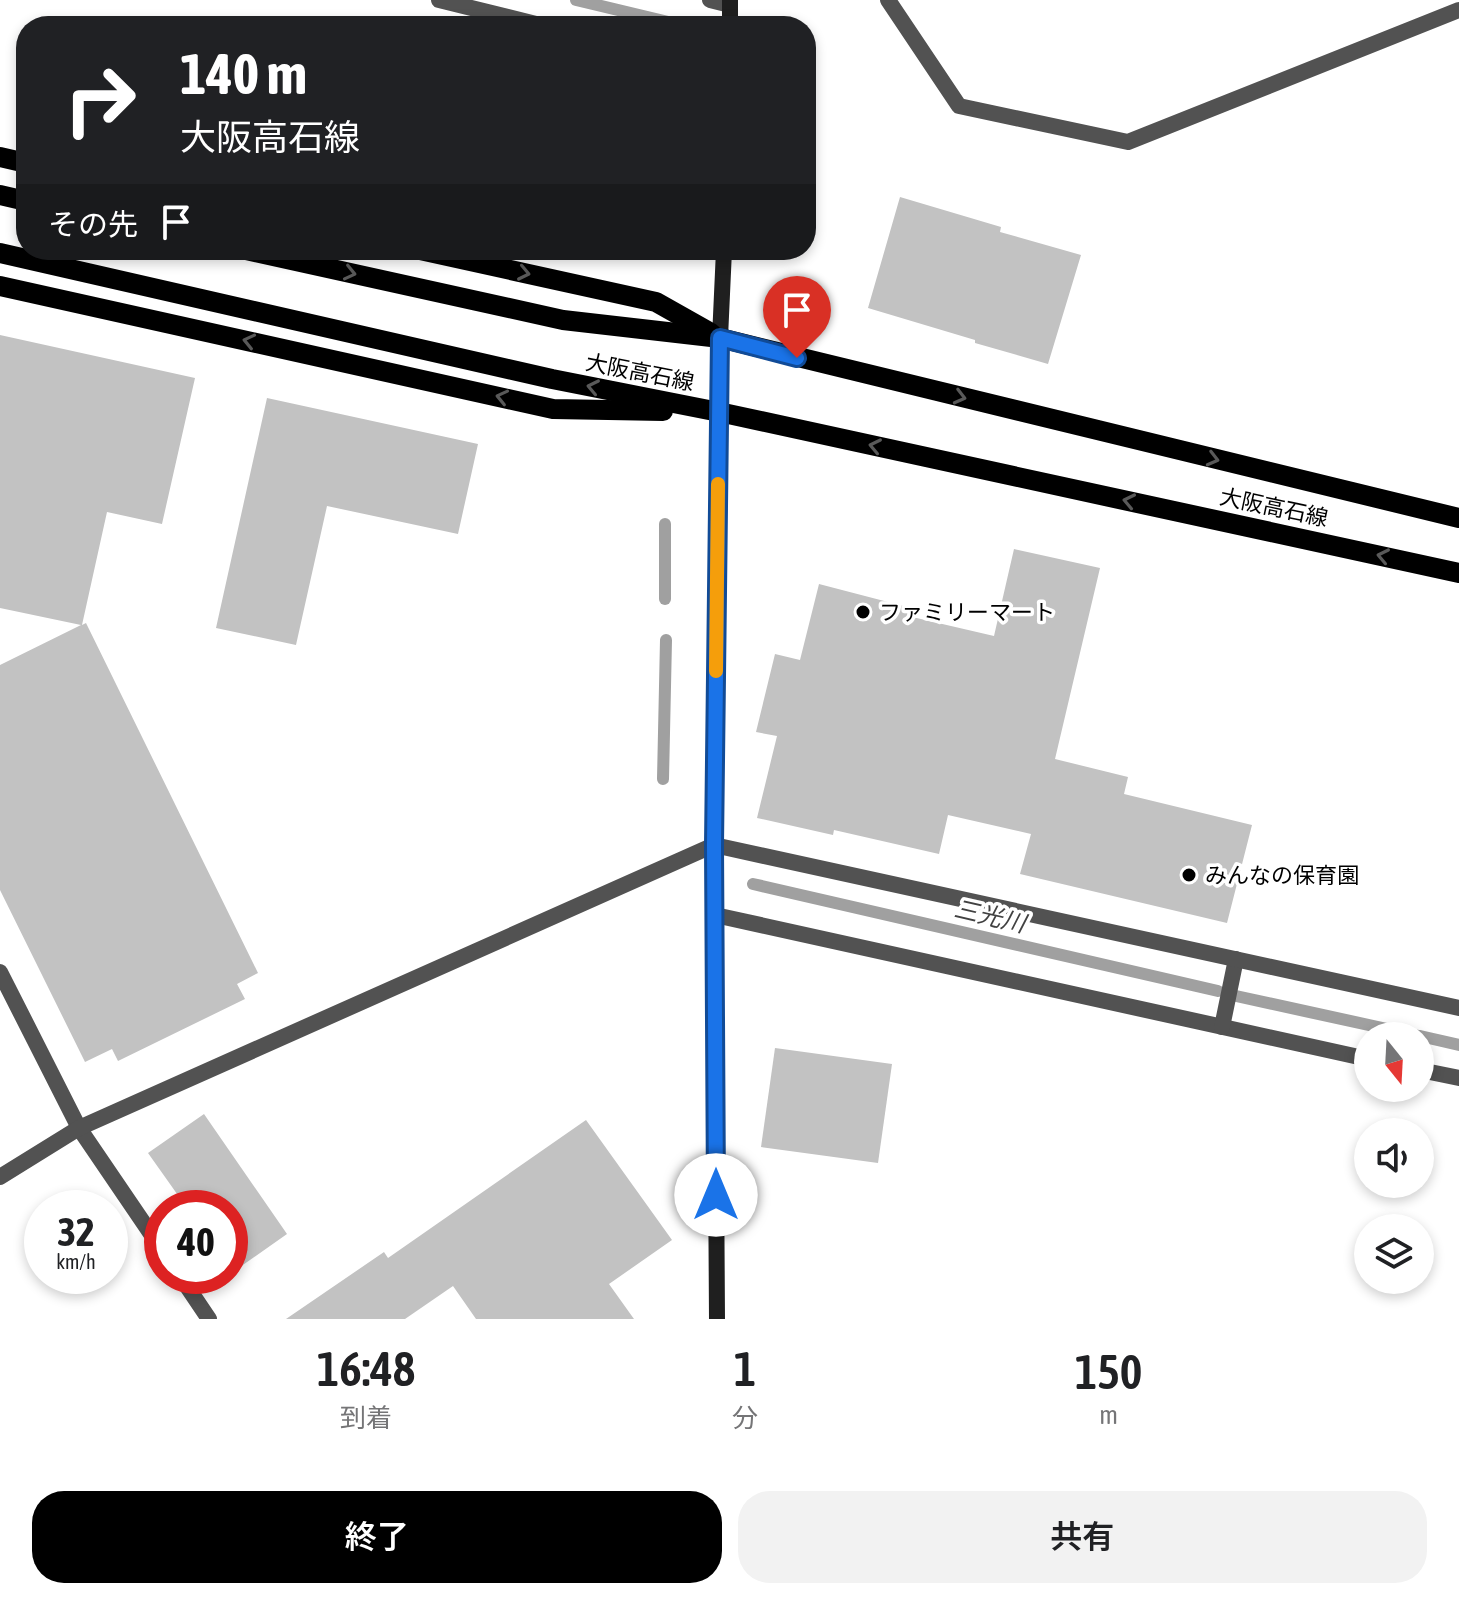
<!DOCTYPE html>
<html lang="ja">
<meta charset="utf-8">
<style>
:root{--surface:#fff;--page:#f2f2f2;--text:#202124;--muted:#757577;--accent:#000}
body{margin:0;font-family:"Asap Condensed","Noto Sans JP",sans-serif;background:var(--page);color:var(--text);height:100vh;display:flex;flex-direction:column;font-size:30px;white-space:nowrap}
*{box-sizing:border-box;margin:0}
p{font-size:26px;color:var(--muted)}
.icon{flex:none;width:44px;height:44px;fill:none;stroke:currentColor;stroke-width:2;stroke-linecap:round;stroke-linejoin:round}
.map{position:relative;height:1319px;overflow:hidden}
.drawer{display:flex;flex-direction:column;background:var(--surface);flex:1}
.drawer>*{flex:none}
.top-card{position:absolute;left:16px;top:16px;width:800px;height:244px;border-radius:32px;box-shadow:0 4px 12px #0003;background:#202124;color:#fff;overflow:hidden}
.needle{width:52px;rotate:162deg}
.fabs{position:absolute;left:1354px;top:1022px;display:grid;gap:16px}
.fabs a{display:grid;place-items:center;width:80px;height:80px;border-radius:50%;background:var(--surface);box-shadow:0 4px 12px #0003;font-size:40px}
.speed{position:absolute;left:24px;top:1190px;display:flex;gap:16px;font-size:40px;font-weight:700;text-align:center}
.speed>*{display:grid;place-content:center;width:104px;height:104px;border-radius:50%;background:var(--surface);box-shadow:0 4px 12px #0003;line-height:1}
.speed small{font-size:20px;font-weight:400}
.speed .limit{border:12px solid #d22;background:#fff;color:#111}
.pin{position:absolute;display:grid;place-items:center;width:68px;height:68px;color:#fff;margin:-82px -34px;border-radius:50% 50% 50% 0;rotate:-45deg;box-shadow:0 0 8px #0007}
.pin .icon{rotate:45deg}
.me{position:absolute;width:88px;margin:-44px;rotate:0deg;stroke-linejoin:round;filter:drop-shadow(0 0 6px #0008)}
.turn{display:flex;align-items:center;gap:28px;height:168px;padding:0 32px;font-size:36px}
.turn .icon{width:104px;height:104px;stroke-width:2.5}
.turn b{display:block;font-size:56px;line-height:68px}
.then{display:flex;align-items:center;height:76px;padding:0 32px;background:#0003;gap:16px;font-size:30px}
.eta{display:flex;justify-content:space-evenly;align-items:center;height:136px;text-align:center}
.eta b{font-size:48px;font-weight:600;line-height:56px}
.cta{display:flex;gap:16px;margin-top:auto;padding:16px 32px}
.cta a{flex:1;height:92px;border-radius:32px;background:var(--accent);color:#fff;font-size:32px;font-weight:600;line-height:92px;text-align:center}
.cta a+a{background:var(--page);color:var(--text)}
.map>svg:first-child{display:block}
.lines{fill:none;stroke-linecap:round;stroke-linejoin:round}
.stream{stroke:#a0a0a0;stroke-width:12}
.building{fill:#c2c2c2}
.street{stroke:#525252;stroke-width:16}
.secondary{stroke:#1f1f1f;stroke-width:16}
.primary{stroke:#000;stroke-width:20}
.oneway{stroke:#595959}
.route-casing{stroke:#114b97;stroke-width:20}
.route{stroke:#1a73e8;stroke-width:14}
.slow{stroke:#f59e0b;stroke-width:14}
.poi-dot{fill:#000;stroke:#fff;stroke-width:3}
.labels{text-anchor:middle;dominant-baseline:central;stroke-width:7;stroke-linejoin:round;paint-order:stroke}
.street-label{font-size:22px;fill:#000;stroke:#fff}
.poi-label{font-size:22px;fill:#000;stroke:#fff;text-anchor:start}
.water-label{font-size:24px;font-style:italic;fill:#414141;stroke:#fff}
</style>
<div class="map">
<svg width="1459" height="1319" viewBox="0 0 1459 1319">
<rect width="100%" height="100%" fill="#fff"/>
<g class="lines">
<g class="stream">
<polyline points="576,0 685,26"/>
<polyline points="665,524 665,599"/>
<polyline points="663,779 666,640"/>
<polyline points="753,884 1218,991"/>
<polyline points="1236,996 1419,1036"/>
<polyline points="1420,1036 1459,1045"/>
</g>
</g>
<g class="building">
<polygon points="900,197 1001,227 1000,232 1081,255 1048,364 975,343 975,340 868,308"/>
<polygon points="0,335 195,378 162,524 107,512 82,625 86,623 258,973 237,984 245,999 118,1061 112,1049 85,1062 0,890 0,665 81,625 0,608"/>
<polygon points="267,398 478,444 458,534 327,506 296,645 216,628"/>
<polygon points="1014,549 1100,568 1055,759 1128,777 1124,794 1252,825 1227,923 1020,874 1031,834 948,815 939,854 834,830 833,835 757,818 777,736 756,732 775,654 800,660 819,584 911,608 908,616 994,636"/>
<polygon points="775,1048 892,1064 878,1163 761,1147"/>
<polygon points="204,1114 287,1234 230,1274 230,1208 187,1208 148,1153"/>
<polygon points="586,1120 672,1240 609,1284 634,1319 476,1319 453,1286 405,1319 286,1319 384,1252 388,1258"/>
</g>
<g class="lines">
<g class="street">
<polyline points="439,0 544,26"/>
<polyline points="710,0 730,5"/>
<polyline points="888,0 959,106 1128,142 1459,10"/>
<polyline points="715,915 1368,1059"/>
<polyline points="0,972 79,1128 162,1250"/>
<polyline points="1222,1027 1236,959"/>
<polyline points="1420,1070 1459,1078"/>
<polyline points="0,1177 79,1128 714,845 1459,1008"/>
<polyline points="180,1276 209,1319"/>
</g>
<g class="secondary">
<polyline points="730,26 730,0"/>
<polyline points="717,1319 714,845 720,338 724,250"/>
</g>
<g class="primary">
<polyline points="0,157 26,163"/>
<polyline points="0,195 26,201"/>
<polyline points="246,250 563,320 720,338 1459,518"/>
<polyline points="420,250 656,302 711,333"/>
<polyline points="0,253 552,379 719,412 1459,573"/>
<polyline points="0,286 553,409 663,411"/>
</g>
</g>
<defs><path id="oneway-chevron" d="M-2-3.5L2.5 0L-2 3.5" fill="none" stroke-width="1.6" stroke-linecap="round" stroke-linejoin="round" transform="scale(2)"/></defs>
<g class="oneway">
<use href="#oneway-chevron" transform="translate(350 273) rotate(13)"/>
<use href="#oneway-chevron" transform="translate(524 273) rotate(12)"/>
<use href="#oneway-chevron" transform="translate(249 341) rotate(-167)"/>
<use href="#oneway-chevron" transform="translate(593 387) rotate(-168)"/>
<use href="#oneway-chevron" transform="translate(502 397) rotate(-167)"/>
<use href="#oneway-chevron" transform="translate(960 397) rotate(14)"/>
<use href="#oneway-chevron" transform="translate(875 446) rotate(-168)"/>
<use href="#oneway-chevron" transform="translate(1213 459) rotate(14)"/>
<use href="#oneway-chevron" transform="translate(1129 501) rotate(-168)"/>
<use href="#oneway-chevron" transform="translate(1383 556) rotate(-168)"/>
</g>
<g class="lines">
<defs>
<polyline id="route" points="716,1195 714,845 720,338 797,358"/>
</defs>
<use href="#route" class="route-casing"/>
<use href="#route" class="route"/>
<polyline class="slow" points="716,671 718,484"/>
</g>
<g class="poi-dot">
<circle cx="863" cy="612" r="8"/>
<circle cx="1189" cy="875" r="8"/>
</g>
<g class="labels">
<g class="street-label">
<text transform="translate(640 372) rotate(11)">大阪高石線</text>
<text transform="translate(1274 507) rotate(12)">大阪高石線</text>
</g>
<g class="poi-label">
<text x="879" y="612">ファミリーマート</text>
<text x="1205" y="875">みんなの保育園</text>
</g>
<g class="water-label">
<text transform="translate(990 916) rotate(13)">三光川</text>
</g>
</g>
</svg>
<div class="fabs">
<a><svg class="needle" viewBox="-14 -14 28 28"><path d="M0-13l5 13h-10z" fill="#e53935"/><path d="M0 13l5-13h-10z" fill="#757577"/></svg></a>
<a><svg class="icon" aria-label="sound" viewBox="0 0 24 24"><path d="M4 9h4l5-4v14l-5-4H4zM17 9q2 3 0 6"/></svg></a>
<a><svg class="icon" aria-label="layers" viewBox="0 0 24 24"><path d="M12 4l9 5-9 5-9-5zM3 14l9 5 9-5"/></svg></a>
</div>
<div class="speed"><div>32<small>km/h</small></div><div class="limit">40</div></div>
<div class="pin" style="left:797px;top:358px;background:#d93025"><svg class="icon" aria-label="arrive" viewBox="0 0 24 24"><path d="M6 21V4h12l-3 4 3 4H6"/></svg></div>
<svg class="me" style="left:716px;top:1195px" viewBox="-20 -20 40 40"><circle r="19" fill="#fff"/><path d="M0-13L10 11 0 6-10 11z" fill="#1a73e8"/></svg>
<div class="top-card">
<div class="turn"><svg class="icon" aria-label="right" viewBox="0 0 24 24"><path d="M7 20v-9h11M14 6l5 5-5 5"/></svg><div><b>140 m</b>大阪高石線</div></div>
<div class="then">その先<svg class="icon" aria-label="arrive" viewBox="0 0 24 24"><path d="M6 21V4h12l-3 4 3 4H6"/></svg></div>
</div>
</div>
<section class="drawer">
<div class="eta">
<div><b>16:48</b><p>到着</p></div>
<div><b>1</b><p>分</p></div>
<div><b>150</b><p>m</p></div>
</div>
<div class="cta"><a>終了</a><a>共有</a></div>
</section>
